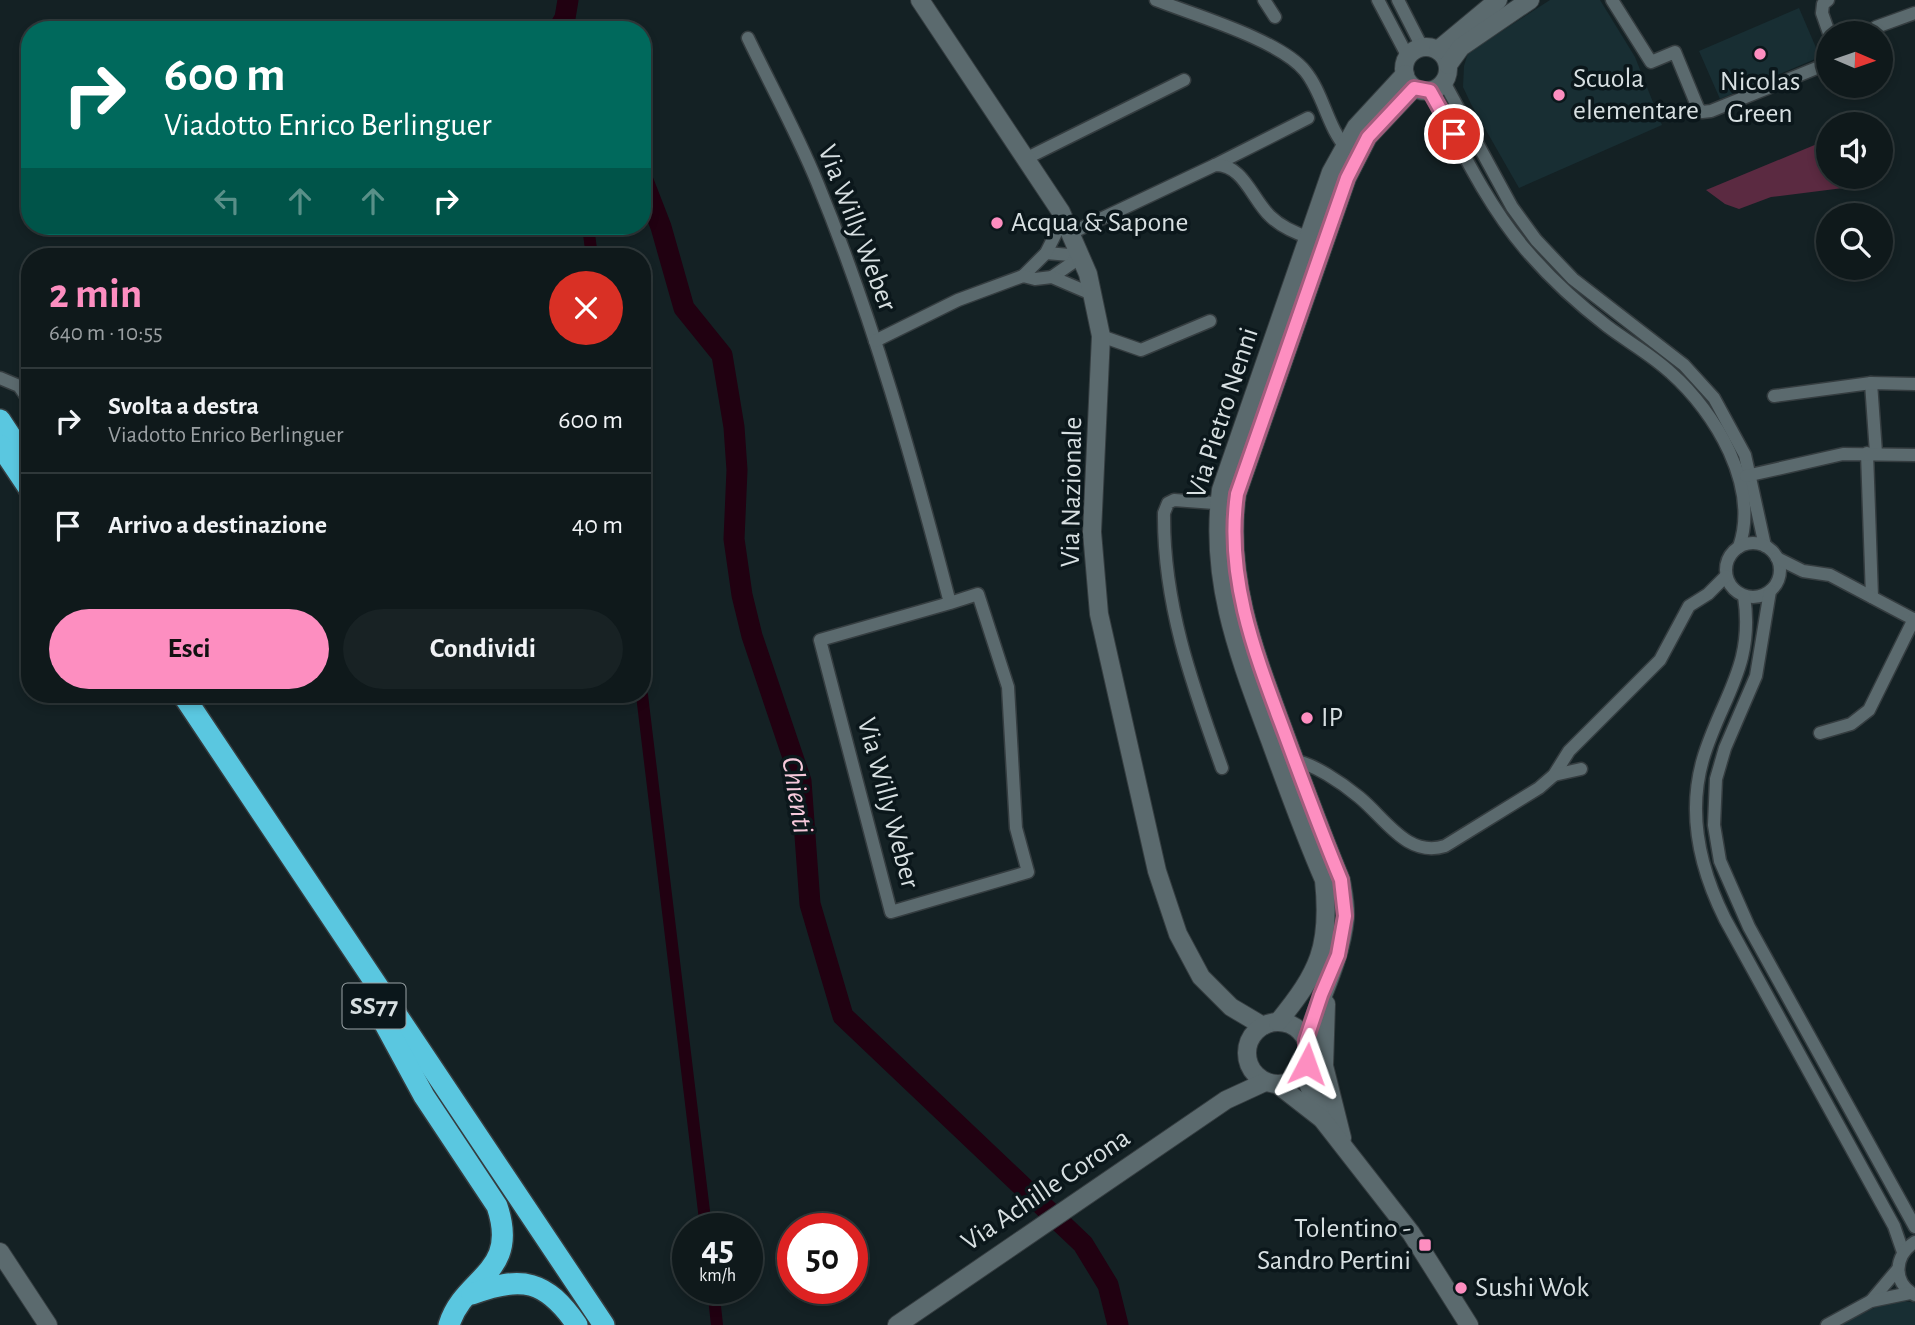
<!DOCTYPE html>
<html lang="it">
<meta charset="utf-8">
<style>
:root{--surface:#0f191b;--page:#182224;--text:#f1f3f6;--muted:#9ba0a3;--line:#2f383a;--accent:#fd8ec0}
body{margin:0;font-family:"Alegreya Sans",sans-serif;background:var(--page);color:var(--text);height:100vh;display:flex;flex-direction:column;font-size:26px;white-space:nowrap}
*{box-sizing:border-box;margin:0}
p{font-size:23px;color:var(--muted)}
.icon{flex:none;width:38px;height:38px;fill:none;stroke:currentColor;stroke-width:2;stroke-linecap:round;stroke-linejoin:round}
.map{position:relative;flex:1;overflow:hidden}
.sheet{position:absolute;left:21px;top:248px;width:630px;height:455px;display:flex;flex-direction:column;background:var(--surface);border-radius:28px;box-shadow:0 4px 10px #0003,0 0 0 2px var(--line)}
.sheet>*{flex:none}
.top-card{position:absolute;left:21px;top:21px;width:630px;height:214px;border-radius:28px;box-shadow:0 4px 10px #0003,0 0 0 2px var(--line);background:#00695c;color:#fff;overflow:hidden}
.needle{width:46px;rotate:92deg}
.tools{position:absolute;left:1816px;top:21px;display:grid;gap:14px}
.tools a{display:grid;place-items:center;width:77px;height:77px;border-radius:50%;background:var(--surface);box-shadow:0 4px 10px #0003,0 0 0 2px var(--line);font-size:35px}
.speed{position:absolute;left:672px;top:1213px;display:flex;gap:14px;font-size:35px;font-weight:700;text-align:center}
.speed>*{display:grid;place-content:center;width:91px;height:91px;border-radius:50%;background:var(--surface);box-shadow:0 4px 10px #0003,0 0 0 2px var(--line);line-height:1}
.speed small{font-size:18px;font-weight:400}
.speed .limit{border:10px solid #d22;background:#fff;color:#111}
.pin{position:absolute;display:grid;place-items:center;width:60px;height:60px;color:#fff;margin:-30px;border:4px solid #fff;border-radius:50%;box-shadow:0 2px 7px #0007}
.me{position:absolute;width:77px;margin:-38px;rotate:4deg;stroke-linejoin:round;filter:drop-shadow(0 0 5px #0008)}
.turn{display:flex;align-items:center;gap:24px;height:147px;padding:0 28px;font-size:32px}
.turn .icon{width:91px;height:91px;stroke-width:2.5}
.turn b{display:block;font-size:49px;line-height:60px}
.lanes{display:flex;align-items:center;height:66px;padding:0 28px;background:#0003;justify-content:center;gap:35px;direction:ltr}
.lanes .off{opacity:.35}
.round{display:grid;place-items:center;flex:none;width:74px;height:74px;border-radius:37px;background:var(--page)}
.headline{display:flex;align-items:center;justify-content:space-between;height:119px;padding:0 28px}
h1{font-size:42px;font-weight:700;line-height:52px;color:var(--accent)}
.cta{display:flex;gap:14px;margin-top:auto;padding:14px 28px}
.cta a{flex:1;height:80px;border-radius:42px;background:var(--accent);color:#111;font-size:28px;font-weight:700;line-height:80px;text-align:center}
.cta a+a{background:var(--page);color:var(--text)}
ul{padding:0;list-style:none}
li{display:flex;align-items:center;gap:21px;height:105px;padding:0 28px;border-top:2px solid var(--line)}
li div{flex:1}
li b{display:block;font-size:26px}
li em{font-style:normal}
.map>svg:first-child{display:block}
.built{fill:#182e33}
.green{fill:#5b2a41}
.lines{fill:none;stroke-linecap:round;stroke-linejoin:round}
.canal{stroke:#210111;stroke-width:12}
.river{stroke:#210111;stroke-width:21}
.street-casing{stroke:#353d40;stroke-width:15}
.secondary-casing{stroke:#353d40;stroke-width:20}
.highway-casing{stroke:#353d40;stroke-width:24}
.street{stroke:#5b6a6e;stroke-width:12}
.secondary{stroke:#5b6a6e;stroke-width:18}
.highway{stroke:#5ac7e0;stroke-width:21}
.route-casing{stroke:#a45c7d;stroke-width:18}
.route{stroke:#fd8ec0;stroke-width:12}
.poi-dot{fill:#fd8ec0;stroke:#0b171b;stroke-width:2.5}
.labels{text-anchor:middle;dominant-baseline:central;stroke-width:7;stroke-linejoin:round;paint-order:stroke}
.shield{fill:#0b171b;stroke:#9aa3a6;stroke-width:2}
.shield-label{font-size:26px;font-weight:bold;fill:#d7dfe1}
.poi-label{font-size:28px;fill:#d7dfe1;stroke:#0b171b;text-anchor:start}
.street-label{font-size:28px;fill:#d7dfe1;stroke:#0b171b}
.water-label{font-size:30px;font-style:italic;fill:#f6c9db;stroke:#0b171b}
</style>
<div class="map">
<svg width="1915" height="1325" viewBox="0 0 1915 1325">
<rect width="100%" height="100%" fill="#142124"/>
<g class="built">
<polygon points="1550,0 1600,0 1635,57 1662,125 1519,188 1471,104 1463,87 1464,66 1468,53"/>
<polygon points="1799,8 1820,57 1720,99 1699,51"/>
<polygon points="1905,1301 1915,1303 1915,1325 1840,1325 1882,1304"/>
</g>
<polygon class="green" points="1829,139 1829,177 1856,177 1859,186 1771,197 1739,209 1725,204 1706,190"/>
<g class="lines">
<g class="canal">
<polyline points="588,226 592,257"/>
<polyline points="642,695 706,1228"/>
<polyline points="713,1288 717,1325"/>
</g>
<g class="river">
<polyline points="558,30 565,18 568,0"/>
<polyline points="642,178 661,227 684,308 722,355 734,427 737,470 734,539 742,595 752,636 801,781 810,904 843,1016 1083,1244 1108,1285 1118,1325"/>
</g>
<defs>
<g id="street">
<path d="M 1156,0 C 1194,15 1280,40 1305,71 C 1324,94 1327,128 1348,150"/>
<polyline points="1264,0 1275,17"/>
<polyline points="1378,0 1408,57"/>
<polyline points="1398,0 1422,47"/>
<polyline points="1612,0 1651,62 1675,52 1698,108 1702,112 1711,111 1829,63"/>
<polyline points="1828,0 1823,4 1822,13 1829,33"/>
<polyline points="1876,27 1915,13"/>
<path d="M 748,38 C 771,86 797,133 817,182 C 873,318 913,461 950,603 L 820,640 L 891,912 L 1028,872 L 1016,828 L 1008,687 L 978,594 L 950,603"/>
<polyline points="1444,82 1512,207 1536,240 1573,279 1684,365 1714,398 1745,455 1765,546"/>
<path d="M 1430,91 C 1459,145 1486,203 1526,250 C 1550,278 1577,303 1607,326 C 1628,342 1652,355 1671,373 C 1715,412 1760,486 1739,547"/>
<polyline points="1025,159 1184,80"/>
<polyline points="1215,165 1308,118"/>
<path d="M 1071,233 L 1215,165 C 1243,164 1252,199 1270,216 C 1281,227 1295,233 1310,238"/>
<polyline points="1046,253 1082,256"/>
<polyline points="1023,276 1046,253 1057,231 1061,212"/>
<polyline points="1052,277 1082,256"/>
<polyline points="1101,336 1141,350 1210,321"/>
<polyline points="875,341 958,300 1023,276 1035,279 1052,277 1094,295"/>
<polyline points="0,378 19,386 30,402"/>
<polyline points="1871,383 1876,453"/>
<polyline points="1774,396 1871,383 1915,384"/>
<polyline points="1867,453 1872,597"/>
<polyline points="1746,476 1843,454 1915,455"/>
<circle cx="1753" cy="570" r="27"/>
<polyline points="1777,558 1803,571 1830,575 1915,620"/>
<polyline points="1770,591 1756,676 1725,748 1716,779 1714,825 1720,861 1749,927 1915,1227"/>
<path d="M 1744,596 C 1755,666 1721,698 1703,759 C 1687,814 1700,869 1725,919 L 1894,1226 L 1903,1252"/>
<polyline points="1820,733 1851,724 1869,710 1914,619"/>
<path d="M 1292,760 C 1313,763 1342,783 1359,797 C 1385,818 1407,858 1445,846 L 1539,788 L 1554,775 L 1569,751 L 1660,660 L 1689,606 L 1708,594 L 1726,576"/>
<path d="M 1222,768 C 1192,684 1163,604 1164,513 L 1168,503 L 1174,500 L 1228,504"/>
<polyline points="1554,775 1581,769"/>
<path d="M 1915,1295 C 1892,1283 1894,1255 1915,1242"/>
<polyline points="1871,1301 1898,1269"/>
<polyline points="1827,1325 1871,1301 1910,1293"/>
</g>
<g id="secondary">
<polyline points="920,0 1061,212 1088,274 1101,336 1092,532 1099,614 1157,871 1178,934 1201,977 1231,1007 1263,1026"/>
<circle cx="1426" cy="69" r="22"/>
<polyline points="1438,50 1498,0"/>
<polyline points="1448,65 1461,47 1530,0"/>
<polyline points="1326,1004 1324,1066 1342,1138"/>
<circle cx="1278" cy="1053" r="31"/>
<path d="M 1278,1022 C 1319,972 1331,946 1324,880 C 1304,834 1287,787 1270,740 C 1239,656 1209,582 1221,490 L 1331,172 L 1356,127 L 1405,74"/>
<path d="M 1306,1040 C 1319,1000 1341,961 1345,918 C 1346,906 1343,892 1341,880 C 1321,832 1303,783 1285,734 C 1256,655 1225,579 1237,494 L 1347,178 L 1368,137 L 1414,88"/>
<polyline points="1303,1071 1322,1119"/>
<polyline points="1277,1084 1322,1119 1411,1233 1469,1325"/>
<polyline points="0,1252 48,1325"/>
<polyline points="897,1325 1226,1100 1265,1082"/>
</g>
<g id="highway">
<polyline points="0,420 23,455"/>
<polyline points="0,445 30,490"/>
<polyline points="183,695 604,1325"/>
<path d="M 380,1015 L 424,1096 L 497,1206 C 520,1274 464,1276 449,1325"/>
<path d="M 472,1294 C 522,1275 546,1280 577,1325"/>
</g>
</defs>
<use href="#street" class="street-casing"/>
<use href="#secondary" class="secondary-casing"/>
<use href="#highway" class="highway-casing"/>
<use href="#street" class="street"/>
<use href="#secondary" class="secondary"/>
<use href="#highway" class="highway"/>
</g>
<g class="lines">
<defs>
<path id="route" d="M 1307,1064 L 1306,1040 L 1321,995 L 1338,955 L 1345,916 L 1341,880 C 1321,832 1303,783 1285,734 C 1256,656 1225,579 1237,494 L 1347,178 L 1368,137 L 1414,88 L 1430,91 L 1454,134"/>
</defs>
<use href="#route" class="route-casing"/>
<use href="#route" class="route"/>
</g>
<g class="poi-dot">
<circle cx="1760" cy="54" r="7"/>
<circle cx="1559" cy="95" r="7"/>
<circle cx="997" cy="223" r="7"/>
<circle cx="1307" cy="718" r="7"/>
<rect x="1418" y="1238" width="14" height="14" rx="3.5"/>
<circle cx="1461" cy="1288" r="7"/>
</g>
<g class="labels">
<rect class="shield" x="342.5" y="983.5" width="63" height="45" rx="5"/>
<g class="shield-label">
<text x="374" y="1006">SS77</text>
</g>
<g class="poi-label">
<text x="1573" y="79">Scuola<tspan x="1573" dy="32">elementare</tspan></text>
<text x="1760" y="82" text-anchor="middle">Nicolas<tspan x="1760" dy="32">Green</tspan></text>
<text x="1011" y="223">Acqua &amp; Sapone</text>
<text x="1321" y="718">IP</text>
<text x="1411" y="1229" text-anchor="end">Tolentino -<tspan x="1411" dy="32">Sandro Pertini</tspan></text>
<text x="1475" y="1288">Sushi Wok</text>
</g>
<g class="street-label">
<text transform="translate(857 228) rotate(69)">Via Willy Weber</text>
<text transform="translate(1223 413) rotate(-72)">Via Pietro Nenni</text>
<text transform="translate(1072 492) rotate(-89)">Via Nazionale</text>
<text transform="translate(888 803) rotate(75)">Via Willy Weber</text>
<text transform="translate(1046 1190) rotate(-34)">Via Achille Corona</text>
</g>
<g class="water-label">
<text transform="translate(797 795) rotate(81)">Chienti</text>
</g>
</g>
</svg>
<div class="tools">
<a><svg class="needle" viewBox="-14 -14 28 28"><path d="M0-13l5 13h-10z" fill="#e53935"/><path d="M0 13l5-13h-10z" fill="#9ba0a3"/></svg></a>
<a><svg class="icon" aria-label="sound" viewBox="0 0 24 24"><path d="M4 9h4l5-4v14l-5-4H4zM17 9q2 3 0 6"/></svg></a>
<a><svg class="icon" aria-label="search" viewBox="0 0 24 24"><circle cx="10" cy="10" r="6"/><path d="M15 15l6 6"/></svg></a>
</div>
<div class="speed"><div>45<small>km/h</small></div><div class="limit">50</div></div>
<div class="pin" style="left:1454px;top:134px;background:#d93025"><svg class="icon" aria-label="arrive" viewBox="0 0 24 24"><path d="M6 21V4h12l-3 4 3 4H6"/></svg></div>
<svg class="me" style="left:1307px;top:1064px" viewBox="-20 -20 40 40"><path d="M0-17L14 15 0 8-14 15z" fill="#fd8ec0" stroke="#fff" stroke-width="4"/></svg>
<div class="top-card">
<div class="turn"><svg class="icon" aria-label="right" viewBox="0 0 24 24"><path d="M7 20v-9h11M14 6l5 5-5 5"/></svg><div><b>600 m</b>Viadotto Enrico Berlinguer</div></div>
<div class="lanes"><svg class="icon off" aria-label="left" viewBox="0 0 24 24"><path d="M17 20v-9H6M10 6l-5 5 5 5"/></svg><svg class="icon off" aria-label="ahead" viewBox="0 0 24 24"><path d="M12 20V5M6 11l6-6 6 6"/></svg><svg class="icon off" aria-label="ahead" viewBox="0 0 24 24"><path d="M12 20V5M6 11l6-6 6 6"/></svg><svg class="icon" aria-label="right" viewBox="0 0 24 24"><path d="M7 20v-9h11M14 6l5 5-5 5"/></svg></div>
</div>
<section class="sheet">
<div class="headline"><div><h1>2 min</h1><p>640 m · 10:55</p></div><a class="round" style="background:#d93025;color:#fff"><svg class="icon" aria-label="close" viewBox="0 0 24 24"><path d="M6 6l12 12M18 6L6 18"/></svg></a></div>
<ul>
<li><svg class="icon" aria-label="right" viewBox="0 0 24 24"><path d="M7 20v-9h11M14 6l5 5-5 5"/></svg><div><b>Svolta a destra</b><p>Viadotto Enrico Berlinguer</p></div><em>600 m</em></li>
<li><svg class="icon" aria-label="arrive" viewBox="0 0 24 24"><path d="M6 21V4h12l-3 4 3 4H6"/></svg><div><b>Arrivo a destinazione</b></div><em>40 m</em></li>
</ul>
<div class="cta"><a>Esci</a><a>Condividi</a></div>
</section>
</div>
